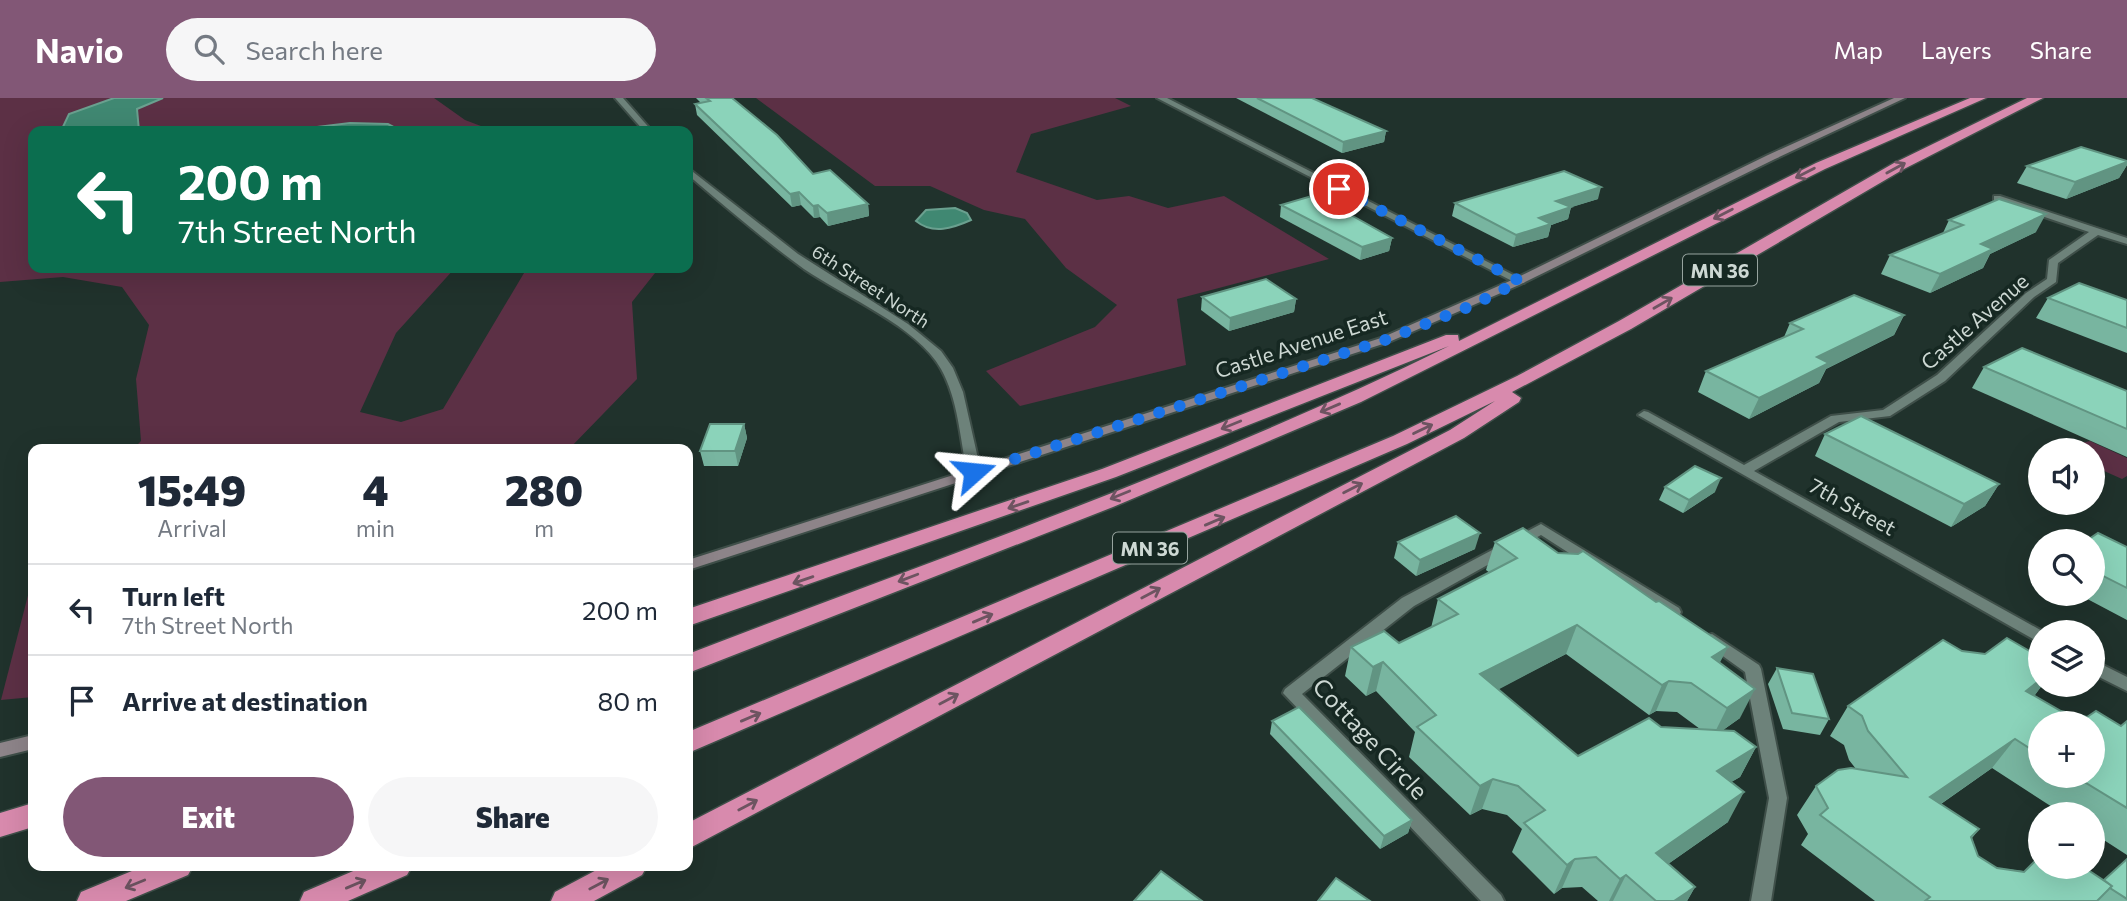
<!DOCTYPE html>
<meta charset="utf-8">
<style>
:root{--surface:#fff;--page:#f6f6f7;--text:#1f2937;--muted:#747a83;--line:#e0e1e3;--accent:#825776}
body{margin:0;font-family:Commissioner,sans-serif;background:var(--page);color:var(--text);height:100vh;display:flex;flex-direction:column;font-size:26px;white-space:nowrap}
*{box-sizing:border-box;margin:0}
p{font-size:23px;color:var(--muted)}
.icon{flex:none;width:38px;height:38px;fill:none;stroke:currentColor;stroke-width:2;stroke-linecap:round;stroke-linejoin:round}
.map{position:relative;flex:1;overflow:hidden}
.panel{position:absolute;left:28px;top:346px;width:665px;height:427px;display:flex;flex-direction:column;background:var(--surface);border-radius:14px;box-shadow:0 7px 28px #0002}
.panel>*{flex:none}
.guide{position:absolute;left:28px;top:28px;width:665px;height:147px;border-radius:14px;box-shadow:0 7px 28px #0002;background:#0b6e4f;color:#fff;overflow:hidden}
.fabs{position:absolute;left:2028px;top:340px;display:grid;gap:14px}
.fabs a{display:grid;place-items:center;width:77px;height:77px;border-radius:50%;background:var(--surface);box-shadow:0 7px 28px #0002;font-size:35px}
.pin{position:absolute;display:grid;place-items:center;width:60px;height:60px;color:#fff;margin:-30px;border:4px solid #fff;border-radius:50%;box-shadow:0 2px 7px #0007}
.me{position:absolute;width:77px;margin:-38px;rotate:72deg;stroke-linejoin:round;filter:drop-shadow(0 0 5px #0008)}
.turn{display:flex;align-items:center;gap:24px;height:147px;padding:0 35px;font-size:32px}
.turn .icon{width:91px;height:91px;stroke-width:2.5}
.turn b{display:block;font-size:49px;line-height:60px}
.eta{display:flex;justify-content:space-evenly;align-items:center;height:119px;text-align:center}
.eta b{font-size:42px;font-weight:800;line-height:49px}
.button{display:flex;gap:14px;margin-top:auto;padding:14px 35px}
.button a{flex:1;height:80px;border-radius:42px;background:var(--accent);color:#fff;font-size:28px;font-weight:800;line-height:80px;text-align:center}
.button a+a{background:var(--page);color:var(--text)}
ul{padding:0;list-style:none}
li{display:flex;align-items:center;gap:21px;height:91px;padding:0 35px;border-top:2px solid var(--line)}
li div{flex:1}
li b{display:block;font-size:26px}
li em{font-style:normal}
header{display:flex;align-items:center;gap:42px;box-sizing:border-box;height:98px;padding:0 35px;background:var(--accent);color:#fff}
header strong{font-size:33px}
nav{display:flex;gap:38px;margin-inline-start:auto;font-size:24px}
.search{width:490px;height:63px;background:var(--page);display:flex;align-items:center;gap:18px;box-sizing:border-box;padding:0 24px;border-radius:38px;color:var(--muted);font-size:26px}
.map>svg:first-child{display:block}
.green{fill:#5c3045}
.water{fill:#408872;stroke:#6aa08f;stroke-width:2}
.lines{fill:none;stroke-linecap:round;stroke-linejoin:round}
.street-casing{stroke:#3f4f49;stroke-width:4}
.secondary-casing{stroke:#3f4f49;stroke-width:4}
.highway-casing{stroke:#3f4f49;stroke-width:3}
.street{fill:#6d827a;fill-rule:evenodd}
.secondary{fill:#8d8489;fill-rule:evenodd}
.highway{fill:#d88aad;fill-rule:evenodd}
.wall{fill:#78b5a0;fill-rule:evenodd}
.shaded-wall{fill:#619482}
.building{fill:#8bd3ba;stroke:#619482;stroke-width:2}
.oneway{stroke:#6d5461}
.route{stroke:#1a73e8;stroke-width:12;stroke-dasharray:0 21.6}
.labels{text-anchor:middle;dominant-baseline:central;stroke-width:7;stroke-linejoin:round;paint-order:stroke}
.far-street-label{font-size:18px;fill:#cdd8d3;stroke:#162822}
.shield{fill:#162822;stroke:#96a39e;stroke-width:2}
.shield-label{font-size:19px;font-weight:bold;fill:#cdd8d3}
.street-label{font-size:21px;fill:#cdd8d3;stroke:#162822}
.near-street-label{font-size:24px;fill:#cdd8d3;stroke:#162822}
</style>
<header>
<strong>Navio</strong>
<div class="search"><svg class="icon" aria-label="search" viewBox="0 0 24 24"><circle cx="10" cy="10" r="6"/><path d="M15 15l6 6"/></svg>Search here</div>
<nav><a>Map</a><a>Layers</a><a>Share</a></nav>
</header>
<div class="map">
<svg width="2127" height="803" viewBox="0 0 2127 803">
<rect width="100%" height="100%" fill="#20322c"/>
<g class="green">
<polygon points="0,0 434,0 465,22 494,33 33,33 33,170 455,170 396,235 360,314 401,324 443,311 527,170 659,170 632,204 637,281 568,352 132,352 141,343 136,281 149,227 122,189 63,179 0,184"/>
<polygon points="756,0 1115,0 1131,8 1031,36 1016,74 1097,102 1129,98 1168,110 1224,98 1329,161 1177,201 1186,267 1020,308 986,273 1095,229 1117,207 1066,170 1025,121 984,112 930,88 875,88"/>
<polygon points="2090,343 2127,360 2127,378 2122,381 2093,368 2093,352 2070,352 2078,346"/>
<polygon points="33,478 33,599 1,602"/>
</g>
<g class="water">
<polygon points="114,0 163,0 137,11 139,33 61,33 69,16"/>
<polygon points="350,25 388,26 401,33 284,33"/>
<path d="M 955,110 L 967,115 L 971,122 C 953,130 933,137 916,123 L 926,112 Z"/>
</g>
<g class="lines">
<defs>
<g id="street">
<polygon points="615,0 623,0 652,33 644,33"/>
<polygon points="1157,0 1167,0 1525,183 1524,185 1516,185"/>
<path d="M 688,70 L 798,156 L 908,226 L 941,253 L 953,270 L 963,294 L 981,374 L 979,377 L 974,378 L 967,374 C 960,340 958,301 941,271 C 917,228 845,199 804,171 C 764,142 726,109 688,77 Z"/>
<polygon points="1994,98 2000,98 2127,140 2127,146 2098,137 2058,165 2056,184 2034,199 1945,283 1890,318 1839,324 1754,373 2044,534 2040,534 2040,545 1638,317 1644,313 1648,314 1744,367 1831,318 1883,312 1937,277 2026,195 2047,181 2049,162 2089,134 1994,102"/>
<polygon points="1541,426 1679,510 1681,514 1679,518 1667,518 1541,437 1414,508 1302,596 1501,797 1504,803 1481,803 1283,595 1285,591 1402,500"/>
<polygon points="1712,536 1759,567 1761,571 1787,700 1771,803 1751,803 1769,700 1745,574 1706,546 1704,542 1706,538"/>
<polygon points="2093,562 2127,579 2127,593 2093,576"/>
</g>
<g id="secondary">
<polygon points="1894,0 1905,0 1775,61 1519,187 1389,244 688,472 688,462 1381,240 1512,182 1768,57"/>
<polygon points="33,637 33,651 0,659 0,645"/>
</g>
<g id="highway">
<path d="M 1970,0 L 1986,0 L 1825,71 L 1361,304 L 1113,409 L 688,575 L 688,556 C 943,458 1203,369 1449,248 L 1116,379 L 688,528 L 688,511 L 1102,371 L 1446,237 L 1458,237 L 1459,243 L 1816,65 Z"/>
<polygon points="2027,0 2043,0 1904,71 1631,231 1512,294 1521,300 1519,304 1464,340 688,751 688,725 1450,332 1495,303 1407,346 688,655 688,634 1393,338 1517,278 1619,223 1894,65"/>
<polygon points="33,705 33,729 0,739 0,715"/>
<polygon points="144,768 193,768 188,777 126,803 77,803 81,794"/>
<polygon points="365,768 412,768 407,777 348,803 300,803 304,794"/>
<polygon points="604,768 647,768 642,777 594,803 551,803 555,794"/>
</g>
</defs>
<use href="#street" class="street-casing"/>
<use href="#secondary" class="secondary-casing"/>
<use href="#highway" class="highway-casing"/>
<use href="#street" class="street"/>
<use href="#secondary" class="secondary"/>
<use href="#highway" class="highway"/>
</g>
<g class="wall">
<polygon points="696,0 732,0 813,76 868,106 869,118 828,128 820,119 814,120 801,107 792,109 697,17 695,6 701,5"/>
<polygon points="1236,0 1312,0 1386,33 1384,44 1342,55"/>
<polygon points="2127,63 2127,67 2119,80 2066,101 2017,85 2027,68"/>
<polygon points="1598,101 1571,109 1568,121 1551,127 1548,139 1513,149 1452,118 1455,105"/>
<polygon points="1281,107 1392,140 1389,153 1360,162 1280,119"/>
<polygon points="1949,122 2036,134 1990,156 1983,170 1930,195 1881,176 1890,157 1943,135"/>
<polygon points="1202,199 1296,201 1294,214 1229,233 1201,212"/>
<polygon points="2048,200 2127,202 2127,255 2036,220"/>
<polygon points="1904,217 1894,237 1826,271 1819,285 1749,321 1698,294 1706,273 1784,239 1790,225"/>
<polygon points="1984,269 2127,293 2127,359 1972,290"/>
<polygon points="744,326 747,340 738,368 704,368 700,353"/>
<polygon points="1825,336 1999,386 1985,408 1951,429 1815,358"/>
<polygon points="1665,389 1715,394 1683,415 1659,402"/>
<polygon points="2093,443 2127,449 2127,522 2076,495 2093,495"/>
<polygon points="1398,444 1475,451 1416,478 1394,460"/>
<path d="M 1495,444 L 1720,565 L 1740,620 L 1723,632 L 1756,649 L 1740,679 L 1731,684 L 1728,724 L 1668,766 L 1695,789 L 1687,803 L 1598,803 L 1582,789 L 1562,790 L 1554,796 L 1512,754 L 1522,731 L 1507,717 L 1482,711 L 1470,717 L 1409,659 L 1415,634 L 1376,593 L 1366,598 L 1345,578 L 1351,549 L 1399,545 L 1431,530 L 1438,501 L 1490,475 L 1486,472 ZM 1566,556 L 1649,617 L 1656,613 L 1677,614 L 1700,631 L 1661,629 L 1578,658 L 1498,591 Z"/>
<path d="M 1962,553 L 2040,586 L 2043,586 L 2034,598 L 2061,613 L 2121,628 L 2127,623 L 2127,757 L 2093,735 L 2093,716 L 2063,716 L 1992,670 L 1941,706 L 1979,731 L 1972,740 L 1978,758 L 1997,770 L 2104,782 L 2127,761 L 2127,803 L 1875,803 L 1801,747 L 1808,736 L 1797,717 L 1816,688 L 1856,671 L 1849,662 L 1844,647 L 1830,638 L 1848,608 ZM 2040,625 L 2093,677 L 2040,677 Z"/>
<polygon points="1777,570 1829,621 1820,637 1783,631 1768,586"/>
<polygon points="1272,623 1412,722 1408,735 1380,751 1270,636"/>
</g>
<g class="shaded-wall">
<polygon points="1386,33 1384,44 1342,55 1343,44"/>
<polygon points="2127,64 2127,67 2119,80 2066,101 2075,84"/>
<polygon points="1601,89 1598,101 1553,115 1556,103"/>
<polygon points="799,94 801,107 792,109 790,96"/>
<polygon points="868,106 869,118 828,128 827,115"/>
<polygon points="818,107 820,119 814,120 813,108"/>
<polygon points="1571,109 1568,121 1551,127 1548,139 1513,149 1516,137 1539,120"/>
<polygon points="2046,116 2036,134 1990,156 1983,170 1930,195 1940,176 1981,146"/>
<polygon points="1392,140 1389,153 1360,162 1362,149"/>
<polygon points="1296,201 1294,214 1229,233 1230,220"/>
<polygon points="1904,217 1894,237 1826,271 1819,285 1749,321 1759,300 1817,259"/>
<polygon points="744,326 747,340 738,368 735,353"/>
<polygon points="1721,380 1715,394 1683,415 1689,402"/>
<polygon points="1999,386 1985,408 1951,429 1964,406"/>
<polygon points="1480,435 1475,451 1416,478 1420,462"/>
<polygon points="1577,527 1566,556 1471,606 1480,576"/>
<polygon points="1728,549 1713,578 1712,559"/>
<polygon points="1383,564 1376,593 1366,598 1373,569"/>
<polygon points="2040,582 2040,586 2043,586 2035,597 2005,623 2026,593"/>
<polygon points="1669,583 1656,613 1649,617 1662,587"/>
<polygon points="1755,591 1740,620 1712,640 1727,610"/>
<polygon points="2015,641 1992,670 1909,728 1930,699"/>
<polygon points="1756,649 1740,679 1701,702 1717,673"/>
<polygon points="1493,681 1482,711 1470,717 1480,688"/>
<polygon points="1744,694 1728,724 1641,785 1656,755"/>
<polygon points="1412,722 1408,735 1380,751 1384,738"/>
<polygon points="1575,761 1562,790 1554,796 1567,767"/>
<polygon points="1626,777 1613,803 1609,803 1620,781"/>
<polygon points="1695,789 1687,803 1674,803"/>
</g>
<g class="building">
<polygon points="706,0 732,0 777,37 813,76 830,72 868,106 827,115 818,107 813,108 799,94 790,96 695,6 710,3"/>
<polygon points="1257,0 1312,0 1386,33 1343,44"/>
<polygon points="2081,49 2127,63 2127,64 2075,84 2027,68"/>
<polygon points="1564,73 1601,89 1556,103 1571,109 1539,120 1551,126 1516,137 1455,105"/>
<polygon points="1315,97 1392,140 1362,149 1281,107"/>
<polygon points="1999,101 2046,116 1981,146 1993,151 1940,176 1890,157 1963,127 1949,122"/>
<polygon points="1266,181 1296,201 1230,220 1202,199"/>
<polygon points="2079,185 2127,202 2127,230 2048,200"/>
<polygon points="1854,197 1904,217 1817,259 1829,265 1759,300 1706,273 1803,231 1790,225"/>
<polygon points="2022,250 2127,293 2127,331 1984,269"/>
<polygon points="1861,318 1999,386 1964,406 1825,336"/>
<polygon points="710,326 744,326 735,353 700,353"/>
<polygon points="1695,368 1721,380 1689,402 1665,389"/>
<polygon points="1456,418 1480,435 1420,462 1398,444"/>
<polygon points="1523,430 1558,455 1578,456 1583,453 1656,504 1659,503 1728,549 1712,559 1755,591 1727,610 1691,585 1669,583 1662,587 1577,527 1480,576 1578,658 1649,620 1661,629 1734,633 1756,649 1717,673 1744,694 1656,755 1695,789 1674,803 1656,803 1626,777 1620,781 1596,759 1575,761 1567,767 1524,725 1545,712 1518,688 1493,681 1480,688 1417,629 1436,617 1383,564 1373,569 1351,549 1384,533 1399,545 1458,516 1438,501 1517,460 1495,444"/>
<polygon points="2098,435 2127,449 2127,490 2093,473 2093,443 2086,443"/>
<polygon points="2007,540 2040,559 2040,582 2026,593 2061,613 2087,619 2096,613 2121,628 2127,623 2127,710 2073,677 2093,677 2093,625 2040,625 2040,657 2015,641 1930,699 1979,731 1971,739 1978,758 1997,770 2024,774 2040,758 2040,768 2082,768 2112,788 2097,803 1925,803 1930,799 1820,717 1828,710 1816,688 1838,672 1851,670 1907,679 1868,633 1862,618 1848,608 1943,542 1962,553 1985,556"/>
<polygon points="1777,570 1813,576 1829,621 1792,615"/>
<polygon points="1299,609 1412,722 1384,738 1272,623"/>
<polygon points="2127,761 2127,801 2110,790 2112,788 2104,782"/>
<polygon points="1161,773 1202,803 1134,803"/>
<polygon points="1336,780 1370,803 1318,803"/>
</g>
<defs><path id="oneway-shaft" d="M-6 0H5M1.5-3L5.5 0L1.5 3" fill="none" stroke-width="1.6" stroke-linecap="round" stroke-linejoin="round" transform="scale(1.75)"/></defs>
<g class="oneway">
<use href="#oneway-shaft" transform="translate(1896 70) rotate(-29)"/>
<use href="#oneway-shaft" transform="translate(1805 75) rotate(153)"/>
<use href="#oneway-shaft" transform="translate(1723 116) rotate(153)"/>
<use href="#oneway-shaft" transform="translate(1663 205) rotate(-30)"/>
<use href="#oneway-shaft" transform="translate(1330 310) rotate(157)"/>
<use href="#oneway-shaft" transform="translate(1231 327) rotate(158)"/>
<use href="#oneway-shaft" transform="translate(1423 331) rotate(-26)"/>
<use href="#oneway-shaft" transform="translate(1353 390) rotate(-27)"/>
<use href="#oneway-shaft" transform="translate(1120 397) rotate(158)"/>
<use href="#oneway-shaft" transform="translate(1018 407) rotate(161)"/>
<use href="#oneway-shaft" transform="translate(1215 423) rotate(-23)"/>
<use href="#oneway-shaft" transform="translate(908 480) rotate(159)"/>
<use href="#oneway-shaft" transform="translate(803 482) rotate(161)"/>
<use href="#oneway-shaft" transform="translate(1151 495) rotate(-28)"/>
<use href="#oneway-shaft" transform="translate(983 520) rotate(-23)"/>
<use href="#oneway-shaft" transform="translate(949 601) rotate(-28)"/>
<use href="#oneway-shaft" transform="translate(751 619) rotate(-23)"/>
<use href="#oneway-shaft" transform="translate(748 707) rotate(-28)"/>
<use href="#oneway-shaft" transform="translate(135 786) rotate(158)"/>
<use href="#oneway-shaft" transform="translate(356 786) rotate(-23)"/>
<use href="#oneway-shaft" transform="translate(599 786) rotate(-28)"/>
</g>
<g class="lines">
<polyline class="route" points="974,374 1385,242 1471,208 1520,183 1339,91"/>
</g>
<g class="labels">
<g class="far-street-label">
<text transform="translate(871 188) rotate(33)">6th Street North</text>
</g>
<g class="shield">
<rect x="1683" y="156.5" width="74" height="31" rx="5"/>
<rect x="1113" y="434.5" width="74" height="31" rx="5"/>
</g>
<g class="shield-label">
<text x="1720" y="172">MN 36</text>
<text x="1150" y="450">MN 36</text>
</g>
<g class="street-label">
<text transform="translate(1974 223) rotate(-41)">Castle Avenue</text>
<text transform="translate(1301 245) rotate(-18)">Castle Avenue East</text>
<text transform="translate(1853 408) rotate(29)">7th Street</text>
</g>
<g class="near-street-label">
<text transform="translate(1371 640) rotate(47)">Cottage Circle</text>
</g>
</g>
</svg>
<div class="fabs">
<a><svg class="icon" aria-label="sound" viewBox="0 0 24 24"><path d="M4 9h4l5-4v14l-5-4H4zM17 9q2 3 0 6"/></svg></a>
<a><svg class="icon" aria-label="search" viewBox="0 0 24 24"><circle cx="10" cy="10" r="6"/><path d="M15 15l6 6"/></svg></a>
<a><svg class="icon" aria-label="layers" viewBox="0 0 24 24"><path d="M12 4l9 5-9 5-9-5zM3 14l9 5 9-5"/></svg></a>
<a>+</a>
<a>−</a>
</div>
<div class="pin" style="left:1339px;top:91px;background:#d93025"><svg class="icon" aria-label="arrive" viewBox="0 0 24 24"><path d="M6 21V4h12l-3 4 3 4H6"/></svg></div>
<svg class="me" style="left:974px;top:374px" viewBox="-20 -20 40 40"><path d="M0-17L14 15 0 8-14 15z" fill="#1a73e8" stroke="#fff" stroke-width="4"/></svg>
<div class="guide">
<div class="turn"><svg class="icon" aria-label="left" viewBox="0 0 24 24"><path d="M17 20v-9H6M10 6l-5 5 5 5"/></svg><div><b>200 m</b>7th Street North</div></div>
</div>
<section class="panel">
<div class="eta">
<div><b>15:49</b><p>Arrival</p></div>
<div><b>4</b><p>min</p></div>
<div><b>280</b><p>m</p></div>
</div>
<ul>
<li><svg class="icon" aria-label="left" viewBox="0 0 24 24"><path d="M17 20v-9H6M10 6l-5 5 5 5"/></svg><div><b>Turn left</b><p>7th Street North</p></div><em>200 m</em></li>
<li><svg class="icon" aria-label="arrive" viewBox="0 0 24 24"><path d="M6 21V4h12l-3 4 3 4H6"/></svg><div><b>Arrive at destination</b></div><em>80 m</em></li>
</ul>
<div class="button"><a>Exit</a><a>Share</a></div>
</section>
</div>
